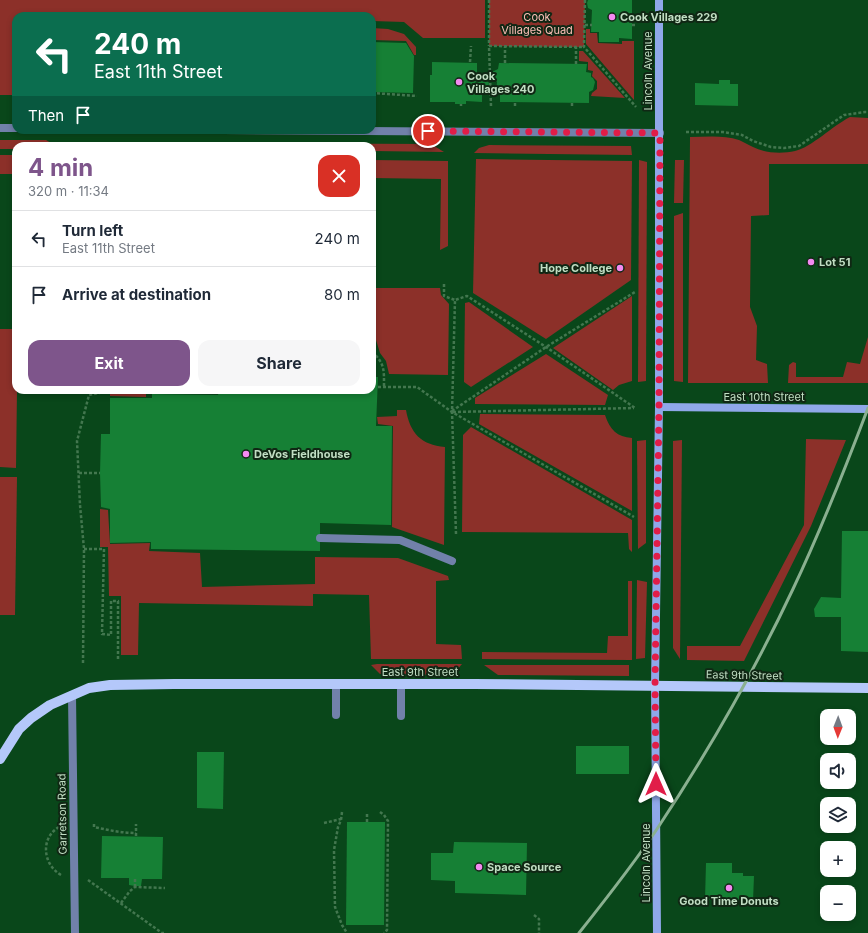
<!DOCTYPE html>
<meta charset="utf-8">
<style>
:root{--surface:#fff;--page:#f6f6f7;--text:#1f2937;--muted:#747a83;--line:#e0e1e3;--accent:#7e558b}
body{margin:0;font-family:Inter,sans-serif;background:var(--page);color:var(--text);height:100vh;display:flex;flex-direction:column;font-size:15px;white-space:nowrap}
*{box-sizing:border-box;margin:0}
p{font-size:13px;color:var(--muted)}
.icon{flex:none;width:22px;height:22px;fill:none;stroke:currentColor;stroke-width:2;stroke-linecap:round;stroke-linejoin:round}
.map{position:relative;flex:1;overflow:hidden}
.panel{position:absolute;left:12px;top:142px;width:364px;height:252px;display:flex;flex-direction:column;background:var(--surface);border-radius:12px;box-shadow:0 2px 6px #0003}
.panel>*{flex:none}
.top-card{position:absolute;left:12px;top:12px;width:364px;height:122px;border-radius:12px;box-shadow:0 2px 6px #0003;background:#0b6e4f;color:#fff;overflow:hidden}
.needle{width:26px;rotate:181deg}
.controls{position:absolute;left:820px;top:709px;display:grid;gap:8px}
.controls a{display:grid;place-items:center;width:36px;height:36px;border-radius:8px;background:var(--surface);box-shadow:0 2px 6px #0003;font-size:20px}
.pin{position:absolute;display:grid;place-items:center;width:34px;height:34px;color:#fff;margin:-17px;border:2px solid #fff;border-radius:50%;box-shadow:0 1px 4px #0007}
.me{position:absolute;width:44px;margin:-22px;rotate:0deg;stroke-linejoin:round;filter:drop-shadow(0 0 3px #0008)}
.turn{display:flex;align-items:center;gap:14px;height:84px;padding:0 16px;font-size:18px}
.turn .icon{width:52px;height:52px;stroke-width:2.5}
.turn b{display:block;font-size:28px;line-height:34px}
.then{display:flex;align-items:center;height:38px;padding:0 16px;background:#0003;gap:8px;font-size:15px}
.round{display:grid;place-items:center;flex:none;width:42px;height:42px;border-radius:12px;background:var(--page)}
.overview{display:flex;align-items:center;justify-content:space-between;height:68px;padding:0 16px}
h1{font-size:24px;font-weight:700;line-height:30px;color:var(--accent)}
.button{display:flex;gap:8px;margin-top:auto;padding:8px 16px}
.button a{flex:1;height:46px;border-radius:12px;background:var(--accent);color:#fff;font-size:16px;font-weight:700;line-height:46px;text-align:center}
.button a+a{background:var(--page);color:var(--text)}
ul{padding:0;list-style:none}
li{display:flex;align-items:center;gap:12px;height:56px;padding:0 16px;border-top:1px solid var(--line)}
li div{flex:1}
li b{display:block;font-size:15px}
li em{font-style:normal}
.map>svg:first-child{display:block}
.green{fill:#8c3029}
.building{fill:#168035}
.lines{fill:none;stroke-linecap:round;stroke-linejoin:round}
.path{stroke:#43774f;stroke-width:2.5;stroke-dasharray:3 2;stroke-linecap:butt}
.lane{stroke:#7181aa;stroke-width:8}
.street{stroke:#7181aa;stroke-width:8}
.secondary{stroke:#8fa8e9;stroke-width:8}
.primary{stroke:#b4c8fa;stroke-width:10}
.rail{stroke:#8ab090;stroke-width:3}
.route{stroke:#e11d48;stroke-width:7;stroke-dasharray:0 12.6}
.poi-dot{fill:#f38af1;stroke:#102714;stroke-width:1.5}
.labels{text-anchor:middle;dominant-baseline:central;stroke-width:4;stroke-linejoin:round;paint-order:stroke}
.park-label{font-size:11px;fill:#fbbfb7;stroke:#102714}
.poi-label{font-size:11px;font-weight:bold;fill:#c1dec3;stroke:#102714;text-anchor:start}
.street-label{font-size:11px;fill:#c1dec3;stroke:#102714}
</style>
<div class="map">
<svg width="868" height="933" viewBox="0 0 868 933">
<rect width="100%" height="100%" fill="#09471a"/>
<g class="green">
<polygon points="0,0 485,0 485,38 423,38 404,22 372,21 372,16 16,16 16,95 0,95"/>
<polygon points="489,0 585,0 584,47 489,46"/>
<polygon points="372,28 388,29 404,34 416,47 416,55 414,55 406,41 372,40"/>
<polygon points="586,29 590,29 590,33 597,33 598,43 622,44 622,41 634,41 634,100 586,44"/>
<polygon points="579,51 583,51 625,98 591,96 592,93 597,89 597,81 592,76 593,71 588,70 588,62 579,61"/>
<path d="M 850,117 L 868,118 L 868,164 L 769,164 L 769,215 L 751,216 L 750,307 L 757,326 L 756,360 L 767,364 L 768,383 L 688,383 L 690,137 C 706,137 724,135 739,140 C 744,142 748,145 753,147 C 765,153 781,154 795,151 C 812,147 832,126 850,117 Z"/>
<polygon points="0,140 46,140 56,146 16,146 16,149 0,149"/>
<polygon points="179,143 431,144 444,152 372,151 372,146 171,146"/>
<polygon points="489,145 631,146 632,155 474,153 479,148"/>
<rect x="0" y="155" width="16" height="19"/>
<polygon points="476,159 632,161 631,280 546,339 473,293"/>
<polygon points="372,160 448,161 448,246 440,250 441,179 372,178"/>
<polygon points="639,160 647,162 646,381 638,382"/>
<polygon points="675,160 684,160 683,203 674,203"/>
<polygon points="683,213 683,382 674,381 674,216"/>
<polygon points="372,288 440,288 441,295 449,304 448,375 389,374 386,361 380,353 376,340 373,339"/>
<polygon points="632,296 632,381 619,385 613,390 553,348"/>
<polygon points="469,302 533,347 471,387 464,382 465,303"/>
<polygon points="0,329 16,329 16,390 17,390 16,468 0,467"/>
<polygon points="868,337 868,383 788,383 789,365 793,362 796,363 796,377 843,377 847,362 860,364"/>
<polygon points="546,354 608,395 605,405 475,404 475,398"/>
<polygon points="110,390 211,390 211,393 146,392 146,397 110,396"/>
<path d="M 397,410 L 406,410 C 410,433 421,445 445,447 L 444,545 L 392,527 L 393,426 L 378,424 L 377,417 L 397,416 Z"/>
<path d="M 480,414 L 605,415 C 610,430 617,437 632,438 L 632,511 L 479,424 Z"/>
<polygon points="471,427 632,520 632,552 629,549 628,533 462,532 463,435"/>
<polygon points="806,439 846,440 811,526 744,661 687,660 687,646 740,646 804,525"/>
<polygon points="646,440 646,543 638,549 637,441"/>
<polygon points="682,440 680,659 673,648 673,441"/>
<polygon points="0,477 17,477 15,615 0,615"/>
<polygon points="100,509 108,510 110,544 150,543 149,551 200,553 202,587 315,584 315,557 398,558 448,576 449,580 436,581 436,644 461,645 462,659 371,659 369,595 313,594 313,606 139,603 138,655 121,655 121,596 109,596 108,547 100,547"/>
<polygon points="637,580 647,582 645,658 636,659"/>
<polygon points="628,581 632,581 632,660 482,659 482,652 607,653 608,636 628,636"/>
<polygon points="377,664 462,664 456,671 449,675 380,674 371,665"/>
<polygon points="484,665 629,665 629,676 498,675"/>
</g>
<g class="building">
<polygon points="588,0 632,0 632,39 619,38 619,42 599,42 599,32 591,32 592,10 588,8 587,3"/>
<polygon points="372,42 406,43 414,56 413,93 372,92"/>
<polygon points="432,62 477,63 477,74 486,74 489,84 488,90 482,90 482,102 466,101 466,104 455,104 455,102 430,102 430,75 432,75"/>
<polygon points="499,63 587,64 586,72 591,73 591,77 593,78 595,82 593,90 589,92 589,103 500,102 500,94 496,94 497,82 492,78 492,72 498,69"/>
<polygon points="719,80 730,80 730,84 738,84 738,106 695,105 695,83 719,84"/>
<polygon points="372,377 378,377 376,426 392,426 391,525 320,523 320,551 151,549 151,542 110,543 110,509 101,507 100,473 101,434 110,434 110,398 152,398 152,394 218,395 219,390 372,390"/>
<polygon points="842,531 868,531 868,652 841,651 841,617 815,617 814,609 821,597 841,598"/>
<rect x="576" y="746" width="53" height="28"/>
<polygon points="197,752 224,752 223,809 197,808"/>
<polygon points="347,822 385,822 384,925 346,925"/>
<polygon points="102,836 163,837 162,879 142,879 141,886 135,886 129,885 129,878 101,878"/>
<polygon points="454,842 527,843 526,895 455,893 455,881 431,880 431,853 453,853"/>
<polygon points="706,863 732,863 732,873 743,873 743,876 754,876 753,901 705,900"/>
</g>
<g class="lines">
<g class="path">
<polyline points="489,0 489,46"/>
<polyline points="585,0 584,47 636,107"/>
<polyline points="585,25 592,25"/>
<polyline points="632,25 637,25"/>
<polyline points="470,62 471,46"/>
<polyline points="505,63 505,47"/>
<polyline points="576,64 576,47"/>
<polyline points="372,93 417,96"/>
<polyline points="572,103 572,106"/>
<polyline points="461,106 461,104"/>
<polyline points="491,106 489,46 584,47"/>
<polyline points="515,106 515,102"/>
<polyline points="686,132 723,132 742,135 753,141 771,147 784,148 799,146 844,115 865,112 868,112"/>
<polyline points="444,284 444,296 455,300"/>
<path d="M 372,352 C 385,363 384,371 384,387"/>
<polyline points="378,387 417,387 452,412 634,517"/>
<polyline points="215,393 215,390"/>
<polyline points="452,411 546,347 635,292"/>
<polyline points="453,412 634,408"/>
<polyline points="79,473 100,473"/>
<polyline points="456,534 452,412 455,300 467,296 546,347 635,408"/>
<polyline points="84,549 104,549 102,634 111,635 111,601 118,601 118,660"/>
<polyline points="83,663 84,549 80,505 77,441 89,395 104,392 104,390"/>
<polyline points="342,812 341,820 338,827 334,850 335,907 342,925 347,933"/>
<polyline points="380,812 384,815 388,821 387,930 384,933"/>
<polyline points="367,822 367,812"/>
<polyline points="324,823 341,819"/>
<path d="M 94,824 L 94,827 C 108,830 122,833 136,833"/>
<polyline points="136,836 136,824"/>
<path d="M 61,875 C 42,864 40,836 61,826"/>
<polyline points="88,880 162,933 164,933"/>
<polyline points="135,887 135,879"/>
<polyline points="121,903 130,891 135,887 165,888"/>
<polyline points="534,915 539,919 539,933"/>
</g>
<g class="lane">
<polyline points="320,538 400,540 452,561"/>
<polyline points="336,684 336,715"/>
<polyline points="401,684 401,716"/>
</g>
<g class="street">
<polyline points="0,128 16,128"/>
<polyline points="223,130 660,133"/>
<polyline points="72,695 75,933"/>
</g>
<g class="secondary">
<polyline points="659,407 868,409"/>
<polyline points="657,933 655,685 659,407 659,0"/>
</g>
<polyline class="primary" points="0,759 19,729 31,718 50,705 89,688 110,685 174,684 474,684 868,688"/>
<path class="rail" d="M 579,933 C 606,899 633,865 657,829 C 708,752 754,672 793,589 C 821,530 845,469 868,408"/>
</g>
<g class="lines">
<polyline class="route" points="428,131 660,133 659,407 655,685 656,784"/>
</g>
<g class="poi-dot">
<circle cx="612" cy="17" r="4"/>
<circle cx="459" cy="82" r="4"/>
<circle cx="811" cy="262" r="4"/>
<circle cx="620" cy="268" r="4"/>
<circle cx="246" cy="454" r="4"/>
<circle cx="479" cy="867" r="4"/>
<circle cx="729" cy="888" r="4"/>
</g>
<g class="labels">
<g class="park-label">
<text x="537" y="17">Cook<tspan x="537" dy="13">Villages Quad</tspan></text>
</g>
<g class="poi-label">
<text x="620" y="17">Cook Villages 229</text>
<text x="467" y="76">Cook<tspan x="467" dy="13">Villages 240</tspan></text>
<text x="819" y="262">Lot 51</text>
<text x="612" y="268" text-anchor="end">Hope College</text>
<text x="254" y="454">DeVos Fieldhouse</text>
<text x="487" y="867">Space Source</text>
<text x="729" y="901" text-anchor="middle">Good Time Donuts</text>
</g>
<g class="street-label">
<text transform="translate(648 71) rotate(-90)">Lincoln Avenue</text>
<text x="764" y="397">East 10th Street</text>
<text x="420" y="672">East 9th Street</text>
<text transform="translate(744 675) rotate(1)">East 9th Street</text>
<text transform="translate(62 814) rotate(-91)">Garretson Road</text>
<text transform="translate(646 863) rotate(-90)">Lincoln Avenue</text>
</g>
</g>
</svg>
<div class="controls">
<a><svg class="needle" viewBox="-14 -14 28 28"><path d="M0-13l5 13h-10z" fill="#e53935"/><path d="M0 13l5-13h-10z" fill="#747a83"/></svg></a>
<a><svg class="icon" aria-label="sound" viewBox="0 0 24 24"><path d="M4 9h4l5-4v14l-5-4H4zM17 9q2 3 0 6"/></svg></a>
<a><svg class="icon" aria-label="layers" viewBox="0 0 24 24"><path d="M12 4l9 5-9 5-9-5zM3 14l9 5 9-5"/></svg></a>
<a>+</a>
<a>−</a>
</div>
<div class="pin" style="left:428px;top:131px;background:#d93025"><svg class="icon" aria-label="arrive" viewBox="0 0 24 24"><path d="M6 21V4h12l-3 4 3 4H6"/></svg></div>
<svg class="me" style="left:656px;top:784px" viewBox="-20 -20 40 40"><path d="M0-17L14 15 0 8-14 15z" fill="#e11d48" stroke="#fff" stroke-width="4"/></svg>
<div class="top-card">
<div class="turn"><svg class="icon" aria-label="left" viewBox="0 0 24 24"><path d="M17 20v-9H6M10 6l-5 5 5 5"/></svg><div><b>240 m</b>East 11th Street</div></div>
<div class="then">Then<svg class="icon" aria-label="arrive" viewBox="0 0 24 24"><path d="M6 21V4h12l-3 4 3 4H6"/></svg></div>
</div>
<section class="panel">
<div class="overview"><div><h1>4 min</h1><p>320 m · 11:34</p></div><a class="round" style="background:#d93025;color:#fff"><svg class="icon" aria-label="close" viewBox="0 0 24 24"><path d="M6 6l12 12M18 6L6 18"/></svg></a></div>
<ul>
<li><svg class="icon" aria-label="left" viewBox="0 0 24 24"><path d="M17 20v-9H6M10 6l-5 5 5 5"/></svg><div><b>Turn left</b><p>East 11th Street</p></div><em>240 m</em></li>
<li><svg class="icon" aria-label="arrive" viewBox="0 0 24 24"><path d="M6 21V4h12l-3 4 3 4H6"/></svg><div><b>Arrive at destination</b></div><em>80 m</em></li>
</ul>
<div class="button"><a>Exit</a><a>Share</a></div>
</section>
</div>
